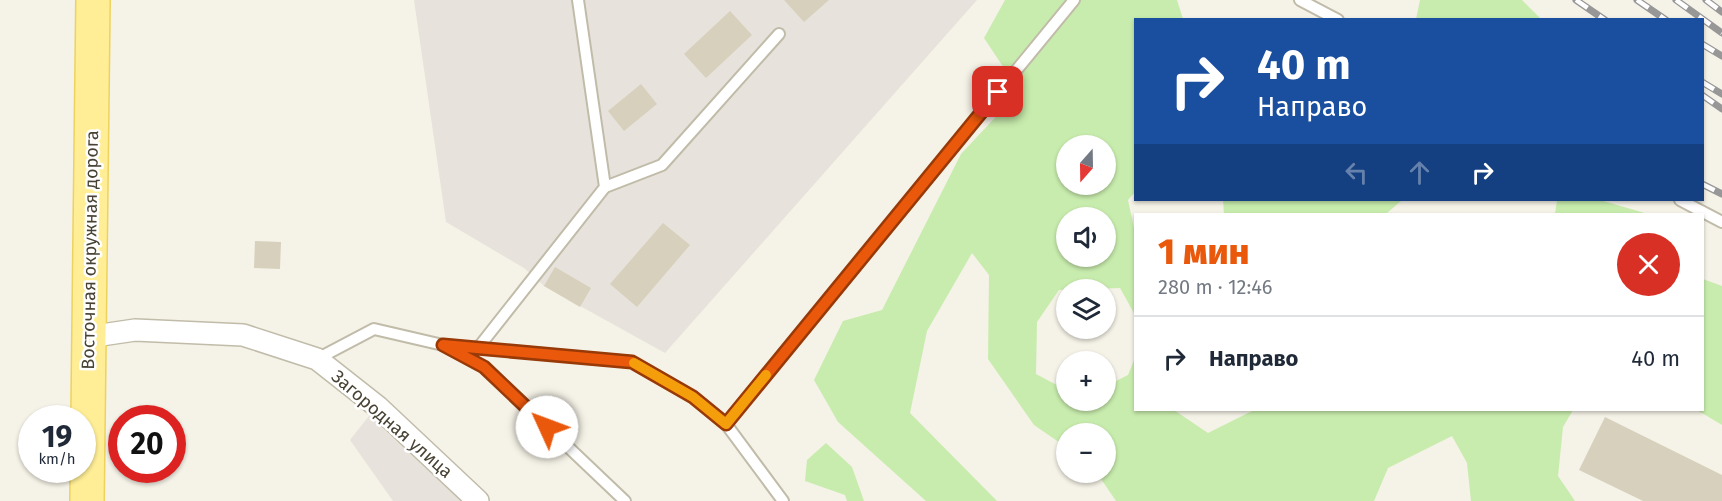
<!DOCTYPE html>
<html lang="ru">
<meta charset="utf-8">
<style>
:root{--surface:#fff;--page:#f2f2f3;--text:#1f2937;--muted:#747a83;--line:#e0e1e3;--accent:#ea580c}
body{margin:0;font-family:"Fira Sans",sans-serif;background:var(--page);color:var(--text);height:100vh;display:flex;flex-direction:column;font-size:22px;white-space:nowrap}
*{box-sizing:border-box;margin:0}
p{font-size:20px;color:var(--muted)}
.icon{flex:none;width:33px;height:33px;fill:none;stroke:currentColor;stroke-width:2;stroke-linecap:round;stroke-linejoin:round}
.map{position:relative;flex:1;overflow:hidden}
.sheet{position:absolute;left:1134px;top:213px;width:570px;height:198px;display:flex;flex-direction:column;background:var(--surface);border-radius:0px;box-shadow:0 2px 4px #0004}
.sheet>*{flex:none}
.top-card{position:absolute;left:1134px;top:18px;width:570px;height:183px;border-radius:0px;box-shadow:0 2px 4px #0004;background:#1a4fa0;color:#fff;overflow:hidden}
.needle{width:39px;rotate:200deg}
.tools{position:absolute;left:1056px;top:135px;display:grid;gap:12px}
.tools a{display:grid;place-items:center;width:60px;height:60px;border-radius:50%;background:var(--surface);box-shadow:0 2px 4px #0004;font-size:30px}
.speed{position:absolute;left:18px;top:405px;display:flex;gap:12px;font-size:30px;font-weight:700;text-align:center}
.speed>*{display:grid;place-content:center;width:78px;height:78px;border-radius:50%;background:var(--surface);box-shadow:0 2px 4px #0004;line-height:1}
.speed small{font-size:15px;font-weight:400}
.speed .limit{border:9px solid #d22;background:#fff;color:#111}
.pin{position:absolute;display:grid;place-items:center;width:51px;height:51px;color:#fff;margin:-26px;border-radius:12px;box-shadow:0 3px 9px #0006}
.me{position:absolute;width:66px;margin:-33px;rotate:313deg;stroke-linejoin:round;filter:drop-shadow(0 0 4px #0008)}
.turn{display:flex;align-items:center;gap:21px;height:126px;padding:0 24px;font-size:27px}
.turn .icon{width:78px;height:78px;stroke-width:2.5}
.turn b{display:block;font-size:42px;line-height:51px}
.lanes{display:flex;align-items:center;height:57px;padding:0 24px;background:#0003;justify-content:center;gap:30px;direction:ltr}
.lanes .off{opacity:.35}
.round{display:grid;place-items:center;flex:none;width:63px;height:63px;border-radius:32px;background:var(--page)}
.overview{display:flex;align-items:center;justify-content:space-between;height:102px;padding:0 24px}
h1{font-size:36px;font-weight:800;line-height:45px;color:var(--accent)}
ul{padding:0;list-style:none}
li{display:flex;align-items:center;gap:18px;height:84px;padding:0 24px;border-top:2px solid var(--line)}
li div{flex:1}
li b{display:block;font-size:22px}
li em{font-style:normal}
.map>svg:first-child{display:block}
.industrial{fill:#e7e3dc}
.green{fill:#c8ecad;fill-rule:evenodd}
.building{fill:#d7d0bc}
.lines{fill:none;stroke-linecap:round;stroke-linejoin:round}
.service-casing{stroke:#c1bca9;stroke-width:14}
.minor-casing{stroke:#c1bca9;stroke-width:24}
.primary-casing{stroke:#edd35d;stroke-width:36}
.service{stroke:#fff;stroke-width:10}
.minor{stroke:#fff;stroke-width:21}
.primary{stroke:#ffee96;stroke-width:33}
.rail-casing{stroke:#979797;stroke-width:7}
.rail{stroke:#fff;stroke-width:4.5;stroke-dasharray:14;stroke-linecap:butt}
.route-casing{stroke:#983908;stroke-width:15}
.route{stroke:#ea580c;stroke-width:10}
.slow{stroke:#f59e0b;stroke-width:10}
.labels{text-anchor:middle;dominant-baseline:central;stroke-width:5;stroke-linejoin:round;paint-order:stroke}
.street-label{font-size:18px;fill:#494335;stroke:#fff}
</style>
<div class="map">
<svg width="1722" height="501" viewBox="0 0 1722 501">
<rect width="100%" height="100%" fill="#f5f2e7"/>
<g class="industrial">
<polygon points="414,0 977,0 665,353 544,286 524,268 446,222"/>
<polygon points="369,416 461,501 393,501 350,440"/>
</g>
<g class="green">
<path d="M 1005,0 L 1177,0 L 1183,19 L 1136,20 L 1136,191 L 1128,200 L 1135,233 L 1135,315 L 1120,288 L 1059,290 L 1037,322 L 1036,374 L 1066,390 L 1066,400 L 1106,400 L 1106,386 L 1128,375 L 1135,358 L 1136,410 L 1174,410 L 1208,433 L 1254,410 L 1573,410 L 1563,427 L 1558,476 L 1575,501 L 1471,501 L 1467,463 L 1452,436 L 1388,468 L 1374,501 L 1116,501 L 1097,473 L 1106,472 L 1106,434 L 1066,434 L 1066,447 L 1034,425 L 988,359 L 989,275 L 972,253 L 927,331 L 910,413 L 997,501 L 926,501 L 838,422 L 814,380 L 843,321 L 882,310 L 961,154 L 1005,107 L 1004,68 L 984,38 ZM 1066,146 L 1106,146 L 1106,184 L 1066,184 ZM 1066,218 L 1106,218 L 1106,256 L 1066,256 Z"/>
<polygon points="1420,0 1522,0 1541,19 1416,19"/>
<polygon points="1223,200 1402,200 1386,214 1224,214"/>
<polygon points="1557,200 1600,200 1648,214 1555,214"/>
<polygon points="1703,279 1722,286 1722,425 1697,410 1702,410"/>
<polygon points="826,443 852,467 864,501 847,501 845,495 805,481 807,460"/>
</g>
<g class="building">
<polygon points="784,0 829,0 804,22"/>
<polygon points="730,11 752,35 706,78 684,54"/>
<polygon points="641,84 657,104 624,131 608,111"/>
<polygon points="663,223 690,245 637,307 610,284"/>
<polygon points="255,241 281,242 280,269 254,268"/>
<polygon points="555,267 591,288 580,307 544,286"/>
<polygon points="1605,417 1722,475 1722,501 1643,501 1579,470"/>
</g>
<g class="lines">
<defs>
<g id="service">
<polyline points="1300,0 1338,20"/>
<polyline points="605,187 662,165 779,34"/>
<polyline points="1680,200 1722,222"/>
<polyline points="443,345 632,362 693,397 726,424 783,501"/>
<polyline points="478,348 605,187 578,0"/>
<polyline points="317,359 374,329 443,345 484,367 625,501"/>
<polyline points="726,424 1074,0"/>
</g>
<polyline id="minor" points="88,337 135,330 243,335 317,359 378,407 478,501"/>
<polyline id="primary" points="87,501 93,0"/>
</defs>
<use href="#service" class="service-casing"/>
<use href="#minor" class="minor-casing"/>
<use href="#primary" class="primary-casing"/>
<use href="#service" class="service"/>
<use href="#minor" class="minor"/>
<use href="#primary" class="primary"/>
<defs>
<g id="rail">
<polyline points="1576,0 1605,20"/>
<polyline points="1637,0 1666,20"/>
<polyline points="1676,0 1722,33"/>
<polyline points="1706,0 1722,12"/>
<polyline points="1702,44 1722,56"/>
<polyline points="1702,82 1722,94"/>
<polyline points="1702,95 1722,109"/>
<polyline points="1702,184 1722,194"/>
</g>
</defs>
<use href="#rail" class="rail-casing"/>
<use href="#rail" class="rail"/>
</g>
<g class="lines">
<defs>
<polyline id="route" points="547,427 484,367 443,345 632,362 693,397 726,424 998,92"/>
</defs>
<use href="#route" class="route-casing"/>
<use href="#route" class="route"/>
<polyline class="slow" points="634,363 693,397 726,424 766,375"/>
</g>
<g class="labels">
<g class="street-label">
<text transform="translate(90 250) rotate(-89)">Восточная окружная дорога</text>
<text transform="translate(392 424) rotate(41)">Загородная улица</text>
</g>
</g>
</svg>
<div class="tools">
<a><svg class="needle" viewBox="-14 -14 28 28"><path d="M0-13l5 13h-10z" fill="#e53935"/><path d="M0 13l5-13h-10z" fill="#747a83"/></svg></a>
<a><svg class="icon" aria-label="sound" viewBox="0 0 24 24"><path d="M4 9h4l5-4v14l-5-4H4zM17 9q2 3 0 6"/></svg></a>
<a><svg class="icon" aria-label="layers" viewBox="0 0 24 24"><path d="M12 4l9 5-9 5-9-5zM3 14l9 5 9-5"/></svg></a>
<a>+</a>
<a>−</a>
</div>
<div class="speed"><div>19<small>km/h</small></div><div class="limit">20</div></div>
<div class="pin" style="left:998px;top:92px;background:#d93025"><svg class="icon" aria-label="arrive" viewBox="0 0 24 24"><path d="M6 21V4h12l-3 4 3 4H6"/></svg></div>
<svg class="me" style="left:547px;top:427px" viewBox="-20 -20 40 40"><circle r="19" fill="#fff"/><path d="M0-13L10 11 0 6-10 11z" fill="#ea580c"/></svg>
<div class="top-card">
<div class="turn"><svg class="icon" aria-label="right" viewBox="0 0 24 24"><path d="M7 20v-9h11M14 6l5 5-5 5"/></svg><div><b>40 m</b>Направо</div></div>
<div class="lanes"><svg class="icon off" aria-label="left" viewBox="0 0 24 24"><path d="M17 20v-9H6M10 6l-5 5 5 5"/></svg><svg class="icon off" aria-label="ahead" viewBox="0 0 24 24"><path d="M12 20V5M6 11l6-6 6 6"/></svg><svg class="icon" aria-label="right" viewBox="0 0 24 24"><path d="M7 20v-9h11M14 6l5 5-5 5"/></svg></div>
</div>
<section class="sheet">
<div class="overview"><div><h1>1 мин</h1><p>280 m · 12:46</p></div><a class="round" style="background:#d93025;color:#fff"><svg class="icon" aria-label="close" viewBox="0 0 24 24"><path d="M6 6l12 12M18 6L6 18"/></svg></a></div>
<ul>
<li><svg class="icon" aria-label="right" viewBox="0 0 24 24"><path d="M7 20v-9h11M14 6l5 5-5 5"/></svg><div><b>Направо</b></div><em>40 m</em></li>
</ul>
</section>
</div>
